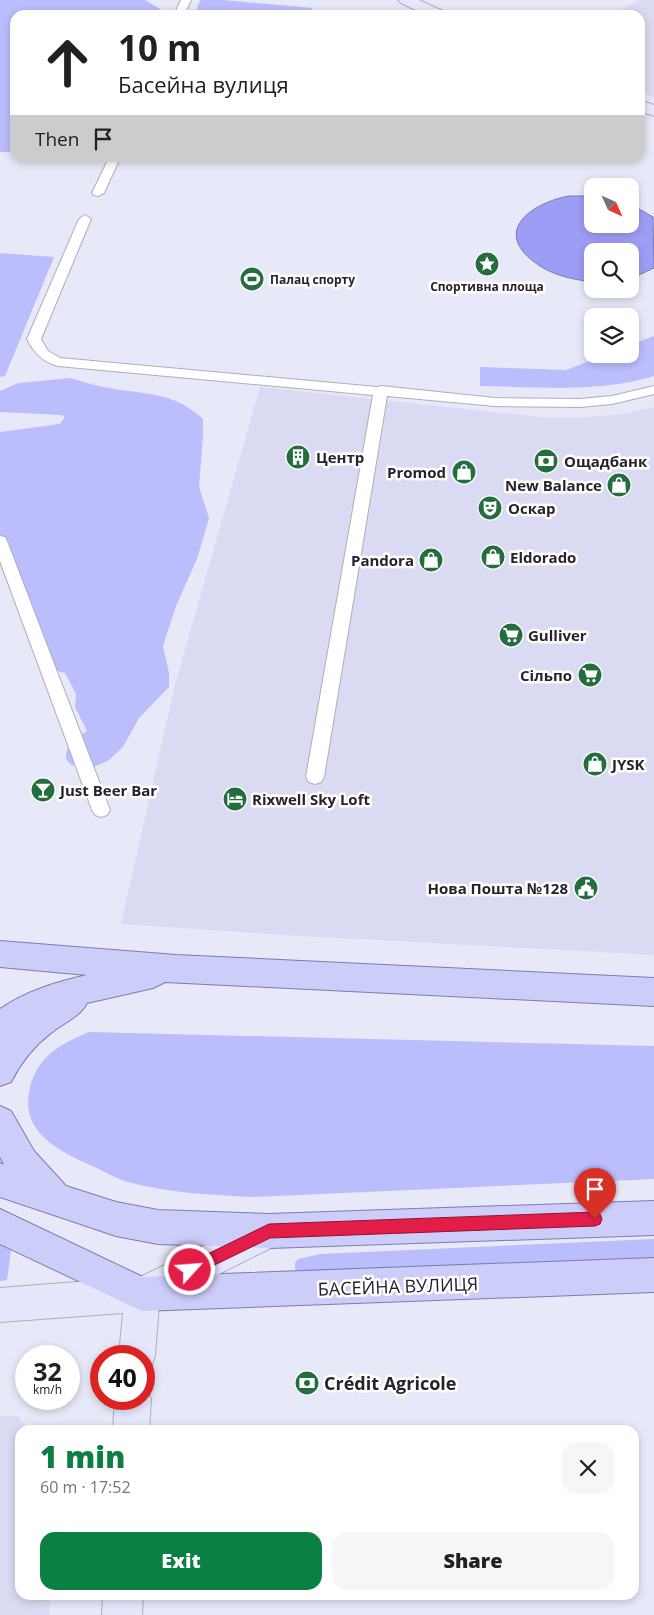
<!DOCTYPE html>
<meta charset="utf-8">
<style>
:root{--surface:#fff;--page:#f6f6f6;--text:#202124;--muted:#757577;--accent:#0b8043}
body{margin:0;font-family:"Open Sans",sans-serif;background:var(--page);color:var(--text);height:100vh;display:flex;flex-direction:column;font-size:19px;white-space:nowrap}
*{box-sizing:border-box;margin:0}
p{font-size:16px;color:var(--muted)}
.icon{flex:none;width:28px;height:28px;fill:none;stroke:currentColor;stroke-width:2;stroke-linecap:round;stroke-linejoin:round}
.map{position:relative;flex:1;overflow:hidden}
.panel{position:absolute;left:15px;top:1425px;width:624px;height:175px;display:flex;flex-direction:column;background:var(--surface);border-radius:15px;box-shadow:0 2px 8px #0003}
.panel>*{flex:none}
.guide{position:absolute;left:10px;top:10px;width:635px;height:152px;border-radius:15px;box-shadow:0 2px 8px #0003;background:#fff;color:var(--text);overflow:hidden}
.needle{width:32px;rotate:135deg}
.fabs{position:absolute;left:584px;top:178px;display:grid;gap:10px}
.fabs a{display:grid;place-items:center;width:55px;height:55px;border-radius:10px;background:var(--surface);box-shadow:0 2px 8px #0003;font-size:25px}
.speed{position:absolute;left:15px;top:1345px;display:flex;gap:10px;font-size:25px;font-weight:700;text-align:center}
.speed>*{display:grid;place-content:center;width:65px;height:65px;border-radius:50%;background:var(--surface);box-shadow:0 2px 8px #0003;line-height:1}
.speed small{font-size:12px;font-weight:400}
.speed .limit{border:8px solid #d22;background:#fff;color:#111}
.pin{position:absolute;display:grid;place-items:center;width:42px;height:42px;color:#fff;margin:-51px -21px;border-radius:50% 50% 50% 0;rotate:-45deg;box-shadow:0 0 5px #0007}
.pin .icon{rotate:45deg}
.me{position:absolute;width:55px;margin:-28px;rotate:64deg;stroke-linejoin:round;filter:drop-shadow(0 0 4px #0008)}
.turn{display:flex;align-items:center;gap:18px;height:105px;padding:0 25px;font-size:22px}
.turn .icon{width:65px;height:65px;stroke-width:2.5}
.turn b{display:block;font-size:35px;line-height:42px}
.then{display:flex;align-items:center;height:48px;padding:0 25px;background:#0003;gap:10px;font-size:19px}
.round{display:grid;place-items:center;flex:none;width:52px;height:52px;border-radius:15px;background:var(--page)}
.overview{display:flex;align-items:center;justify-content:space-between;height:85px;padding:0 25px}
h1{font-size:30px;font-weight:800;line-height:38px;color:var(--accent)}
.action{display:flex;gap:10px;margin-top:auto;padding:10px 25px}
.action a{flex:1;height:58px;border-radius:15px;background:var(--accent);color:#fff;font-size:20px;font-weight:800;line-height:58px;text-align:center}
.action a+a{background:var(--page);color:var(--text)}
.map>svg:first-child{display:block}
.built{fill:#dadbf2}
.green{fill:#bcbdfd}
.water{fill:#9e9df5;stroke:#7979b8}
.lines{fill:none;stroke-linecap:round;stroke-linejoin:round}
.lane-casing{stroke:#adaebd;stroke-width:2}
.secondary-casing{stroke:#adaebd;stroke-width:2}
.primary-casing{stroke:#7c7caf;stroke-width:2}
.lane{fill:#fff;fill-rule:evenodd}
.secondary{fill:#e6e6fd;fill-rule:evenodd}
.primary{fill:#cdcdfa;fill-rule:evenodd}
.route{fill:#e11d48;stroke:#92132f}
.labels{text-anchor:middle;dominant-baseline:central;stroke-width:5;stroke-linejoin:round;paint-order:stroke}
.far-poi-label{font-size:12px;font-weight:bold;fill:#24242a;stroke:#fff;text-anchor:start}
.poi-label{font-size:15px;font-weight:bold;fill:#24242a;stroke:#fff;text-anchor:start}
.near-street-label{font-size:18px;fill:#24242a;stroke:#fff}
.near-poi-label{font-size:18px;font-weight:bold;fill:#24242a;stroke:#fff;text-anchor:start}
</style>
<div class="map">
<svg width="654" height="1615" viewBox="0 0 654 1615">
<rect width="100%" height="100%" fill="#e7e8f8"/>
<g class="built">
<polygon points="639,0 654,0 654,98 640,91 640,15 611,15"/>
<polygon points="260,387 549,418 590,417 622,414 654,407 654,955 284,935 121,924 175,685"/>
<polygon points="0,1416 18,1416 29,1430 20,1430 20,1595 50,1595 49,1615 0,1615"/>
</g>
<g class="green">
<polygon points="0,0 145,0 160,9 161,15 15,15 15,152 0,152"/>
<polygon points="200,0 224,0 312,8 310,15 195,15"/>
<polygon points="0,253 54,257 5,376 0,377"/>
<path d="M 654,336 L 654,376 C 598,393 538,387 480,386 L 480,367 L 566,370 L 608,354 L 630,354 L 630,345 Z"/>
<path d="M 71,378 C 83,382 96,386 109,388 C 146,395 173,391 203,419 L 203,436 L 199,487 L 209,518 L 197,559 L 176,606 L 163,646 L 169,673 L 169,687 L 139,718 L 123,747 L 109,760 L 92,768 L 71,765 L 66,759 C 66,743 74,739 87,731 L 75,707 L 76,694 L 65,673 L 41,666 L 0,554 L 0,432 L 60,424 L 65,417 L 61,415 L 0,412 L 0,391 L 18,383 Z"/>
<path d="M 89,1032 L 654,1046 L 654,1179 L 253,1197 C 211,1195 169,1193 128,1182 C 117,1179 107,1173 97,1168 C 65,1154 21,1135 29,1093 C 35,1058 58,1045 89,1032 Z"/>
<polygon points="654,1239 654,1260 299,1272 295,1269 295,1263 298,1259 321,1254"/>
<polygon points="0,1244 11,1250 7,1280 0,1281"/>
</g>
<path class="water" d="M 569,196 L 592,196 L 592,224 L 630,224 L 630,204 L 653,217 L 654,268 L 630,279 L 630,251 L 592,251 L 592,282 C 571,279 550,275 533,261 C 492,229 535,202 569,196 Z"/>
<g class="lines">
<defs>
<g id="lane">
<polygon points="181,0 191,0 184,15 174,15"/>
<polygon points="109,158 120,158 104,193 98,196 94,195 92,193"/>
<path d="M 85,215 L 91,219 L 41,339 L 48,351 L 60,358 L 377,387 L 381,386 L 495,398 L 580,399 L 612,396 L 654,386 L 654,394 L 612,404 L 580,407 L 495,406 L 387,396 L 324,777 L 321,782 L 315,784 L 309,782 L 306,777 L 373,395 L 58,366 C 43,362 34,353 27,339 L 79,219 Z"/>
<polygon points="0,536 5,537 7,541 110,810 107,815 101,817 95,815 92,810 0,561"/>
</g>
<g id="secondary">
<polygon points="398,0 419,0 445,12 447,15 426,15 401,3"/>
<polygon points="640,100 654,105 654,116 640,111"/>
<polygon points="269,1214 281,1219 286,1231 281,1243 159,1304 155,1356 150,1369 144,1371 144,1356 119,1356 123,1313 0,1322 0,1288 140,1277"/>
<polygon points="144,1385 151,1399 149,1430 113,1430 115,1399 144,1399"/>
<polygon points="103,1595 143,1595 142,1615 102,1615"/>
</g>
<g id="primary">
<path d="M 0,941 L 176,955 L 654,978 L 654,1006 L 165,982 L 153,988 L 87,1003 C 80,1017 63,1023 51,1033 C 34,1046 21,1062 11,1082 L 0,1086 L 0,1009 C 26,991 56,982 87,975 L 0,967 Z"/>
<polygon points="0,1106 11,1111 34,1151 66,1186 116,1202 158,1210 269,1214 654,1201 654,1235 269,1248 158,1244 116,1236 0,1197 0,1163 4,1165 0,1157"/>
<polygon points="0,1209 143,1277 654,1258 654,1292 142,1311 0,1244"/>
</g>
</defs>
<use href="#lane" class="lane-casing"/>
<use href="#secondary" class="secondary-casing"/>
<use href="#primary" class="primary-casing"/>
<use href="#lane" class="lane"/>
<use href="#secondary" class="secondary"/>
<use href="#primary" class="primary"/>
</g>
<polygon class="route" points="595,1212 600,1214 602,1219 600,1224 595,1226 270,1238 190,1277 185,1275 183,1270 185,1265 269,1224"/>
<defs>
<symbol id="sight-disc" viewBox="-11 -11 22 22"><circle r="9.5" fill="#236e3c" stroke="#fff"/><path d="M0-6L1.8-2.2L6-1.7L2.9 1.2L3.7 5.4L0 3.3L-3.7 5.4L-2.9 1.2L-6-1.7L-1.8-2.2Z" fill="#fff"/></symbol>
<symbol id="stadium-disc" viewBox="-11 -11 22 22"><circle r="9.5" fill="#236e3c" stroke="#fff"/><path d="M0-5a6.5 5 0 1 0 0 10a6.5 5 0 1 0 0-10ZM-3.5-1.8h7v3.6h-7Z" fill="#fff"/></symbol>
<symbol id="building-disc" viewBox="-11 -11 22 22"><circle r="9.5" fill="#236e3c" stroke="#fff"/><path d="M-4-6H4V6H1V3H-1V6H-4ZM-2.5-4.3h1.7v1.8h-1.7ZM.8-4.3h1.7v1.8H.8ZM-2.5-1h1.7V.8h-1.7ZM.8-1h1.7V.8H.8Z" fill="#fff"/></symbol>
<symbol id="bank-disc" viewBox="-11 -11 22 22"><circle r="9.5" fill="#236e3c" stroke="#fff"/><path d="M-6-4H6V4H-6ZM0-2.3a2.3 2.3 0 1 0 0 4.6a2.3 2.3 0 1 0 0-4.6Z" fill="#fff"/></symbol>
<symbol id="shop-disc" viewBox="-11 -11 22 22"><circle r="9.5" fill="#236e3c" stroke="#fff"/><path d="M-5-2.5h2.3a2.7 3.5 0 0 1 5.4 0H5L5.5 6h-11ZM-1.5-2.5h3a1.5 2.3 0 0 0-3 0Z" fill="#fff"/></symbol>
<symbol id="theatre-disc" viewBox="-11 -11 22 22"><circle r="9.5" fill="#236e3c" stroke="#fff"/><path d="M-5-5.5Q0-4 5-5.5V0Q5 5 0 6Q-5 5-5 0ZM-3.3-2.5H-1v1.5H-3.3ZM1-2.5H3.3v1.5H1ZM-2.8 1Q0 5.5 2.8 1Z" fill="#fff"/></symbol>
<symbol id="supermarket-disc" viewBox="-11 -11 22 22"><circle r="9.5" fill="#236e3c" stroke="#fff"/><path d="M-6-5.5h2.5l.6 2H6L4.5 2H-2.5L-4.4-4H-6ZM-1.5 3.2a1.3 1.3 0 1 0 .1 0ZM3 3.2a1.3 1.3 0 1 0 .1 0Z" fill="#fff"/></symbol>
<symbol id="bar-disc" viewBox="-11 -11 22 22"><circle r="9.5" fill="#236e3c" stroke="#fff"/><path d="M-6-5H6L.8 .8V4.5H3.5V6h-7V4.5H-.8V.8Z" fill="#fff"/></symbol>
<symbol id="hotel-disc" viewBox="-11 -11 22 22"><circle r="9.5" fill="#236e3c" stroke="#fff"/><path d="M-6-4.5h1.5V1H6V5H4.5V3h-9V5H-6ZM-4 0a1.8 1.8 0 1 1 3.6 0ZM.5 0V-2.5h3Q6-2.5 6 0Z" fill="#fff"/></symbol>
<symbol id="civic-disc" viewBox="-11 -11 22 22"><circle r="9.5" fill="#236e3c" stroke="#fff"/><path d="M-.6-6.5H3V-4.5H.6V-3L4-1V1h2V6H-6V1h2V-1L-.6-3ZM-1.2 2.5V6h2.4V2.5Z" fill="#fff"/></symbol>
</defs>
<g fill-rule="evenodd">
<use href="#sight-disc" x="473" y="250" width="28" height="28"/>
<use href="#stadium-disc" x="238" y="265" width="28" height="28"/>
<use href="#building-disc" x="284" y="443" width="28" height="28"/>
<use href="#bank-disc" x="532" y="447" width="28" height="28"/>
<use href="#shop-disc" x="450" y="458" width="28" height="28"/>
<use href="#shop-disc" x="605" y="471" width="28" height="28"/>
<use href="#theatre-disc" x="476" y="494" width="28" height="28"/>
<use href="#shop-disc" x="479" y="543" width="28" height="28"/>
<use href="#shop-disc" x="417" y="546" width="28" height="28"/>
<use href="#supermarket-disc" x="497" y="621" width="28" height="28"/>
<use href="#supermarket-disc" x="576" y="661" width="28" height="28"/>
<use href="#shop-disc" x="581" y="750" width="28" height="28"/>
<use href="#bar-disc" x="29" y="776" width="28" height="28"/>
<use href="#hotel-disc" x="221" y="785" width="28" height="28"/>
<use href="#civic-disc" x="572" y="874" width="28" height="28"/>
<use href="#bank-disc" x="293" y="1369" width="28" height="28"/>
</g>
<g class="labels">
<g class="far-poi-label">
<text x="270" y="279">Палац спорту</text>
<text x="487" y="286" text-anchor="middle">Спортивна площа</text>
</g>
<g class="poi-label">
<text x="316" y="457">Центр</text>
<text x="564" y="461">Ощадбанк</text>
<text x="446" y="472" text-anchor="end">Promod</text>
<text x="602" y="485" text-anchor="end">New Balance</text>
<text x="508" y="508">Оскар</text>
<text x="510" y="557">Eldorado</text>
<text x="414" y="560" text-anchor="end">Pandora</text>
<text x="528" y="635">Gulliver</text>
<text x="572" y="675" text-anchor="end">Сільпо</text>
<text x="612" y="764">JYSK</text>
<text x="60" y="790">Just Beer Bar</text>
<text x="252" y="799">Rixwell Sky Loft</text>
<text x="568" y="888" text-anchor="end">Нова Пошта №128</text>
</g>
<g class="near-street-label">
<text transform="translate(398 1286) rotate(-2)">БАСЕЙНА ВУЛИЦЯ</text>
</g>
<g class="near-poi-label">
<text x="324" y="1383">Crédit Agricole</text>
</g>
</g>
</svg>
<div class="fabs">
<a><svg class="needle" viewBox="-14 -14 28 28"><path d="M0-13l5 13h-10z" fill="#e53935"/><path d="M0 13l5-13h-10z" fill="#757577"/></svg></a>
<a><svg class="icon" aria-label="search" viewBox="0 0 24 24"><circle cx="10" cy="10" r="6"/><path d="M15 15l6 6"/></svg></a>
<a><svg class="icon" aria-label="layers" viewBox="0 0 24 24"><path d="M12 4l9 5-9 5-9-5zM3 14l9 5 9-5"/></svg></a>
</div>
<div class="speed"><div>32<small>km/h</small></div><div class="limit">40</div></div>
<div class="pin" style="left:595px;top:1219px;background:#d93025"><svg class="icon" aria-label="arrive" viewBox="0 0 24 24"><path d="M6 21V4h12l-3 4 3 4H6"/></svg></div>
<svg class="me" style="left:190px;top:1270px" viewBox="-20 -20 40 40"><circle r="17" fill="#e11d48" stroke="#fff" stroke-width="3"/><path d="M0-11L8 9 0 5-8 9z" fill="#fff"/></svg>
<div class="guide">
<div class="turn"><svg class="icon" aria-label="ahead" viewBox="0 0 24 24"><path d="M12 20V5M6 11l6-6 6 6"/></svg><div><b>10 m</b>Басейна вулиця</div></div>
<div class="then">Then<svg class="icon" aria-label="arrive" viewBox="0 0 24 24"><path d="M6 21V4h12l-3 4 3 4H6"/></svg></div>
</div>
<section class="panel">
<div class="overview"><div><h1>1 min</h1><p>60 m · 17:52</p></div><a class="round"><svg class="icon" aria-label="close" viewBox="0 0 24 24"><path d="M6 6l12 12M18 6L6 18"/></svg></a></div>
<div class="action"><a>Exit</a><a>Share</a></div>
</section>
</div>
